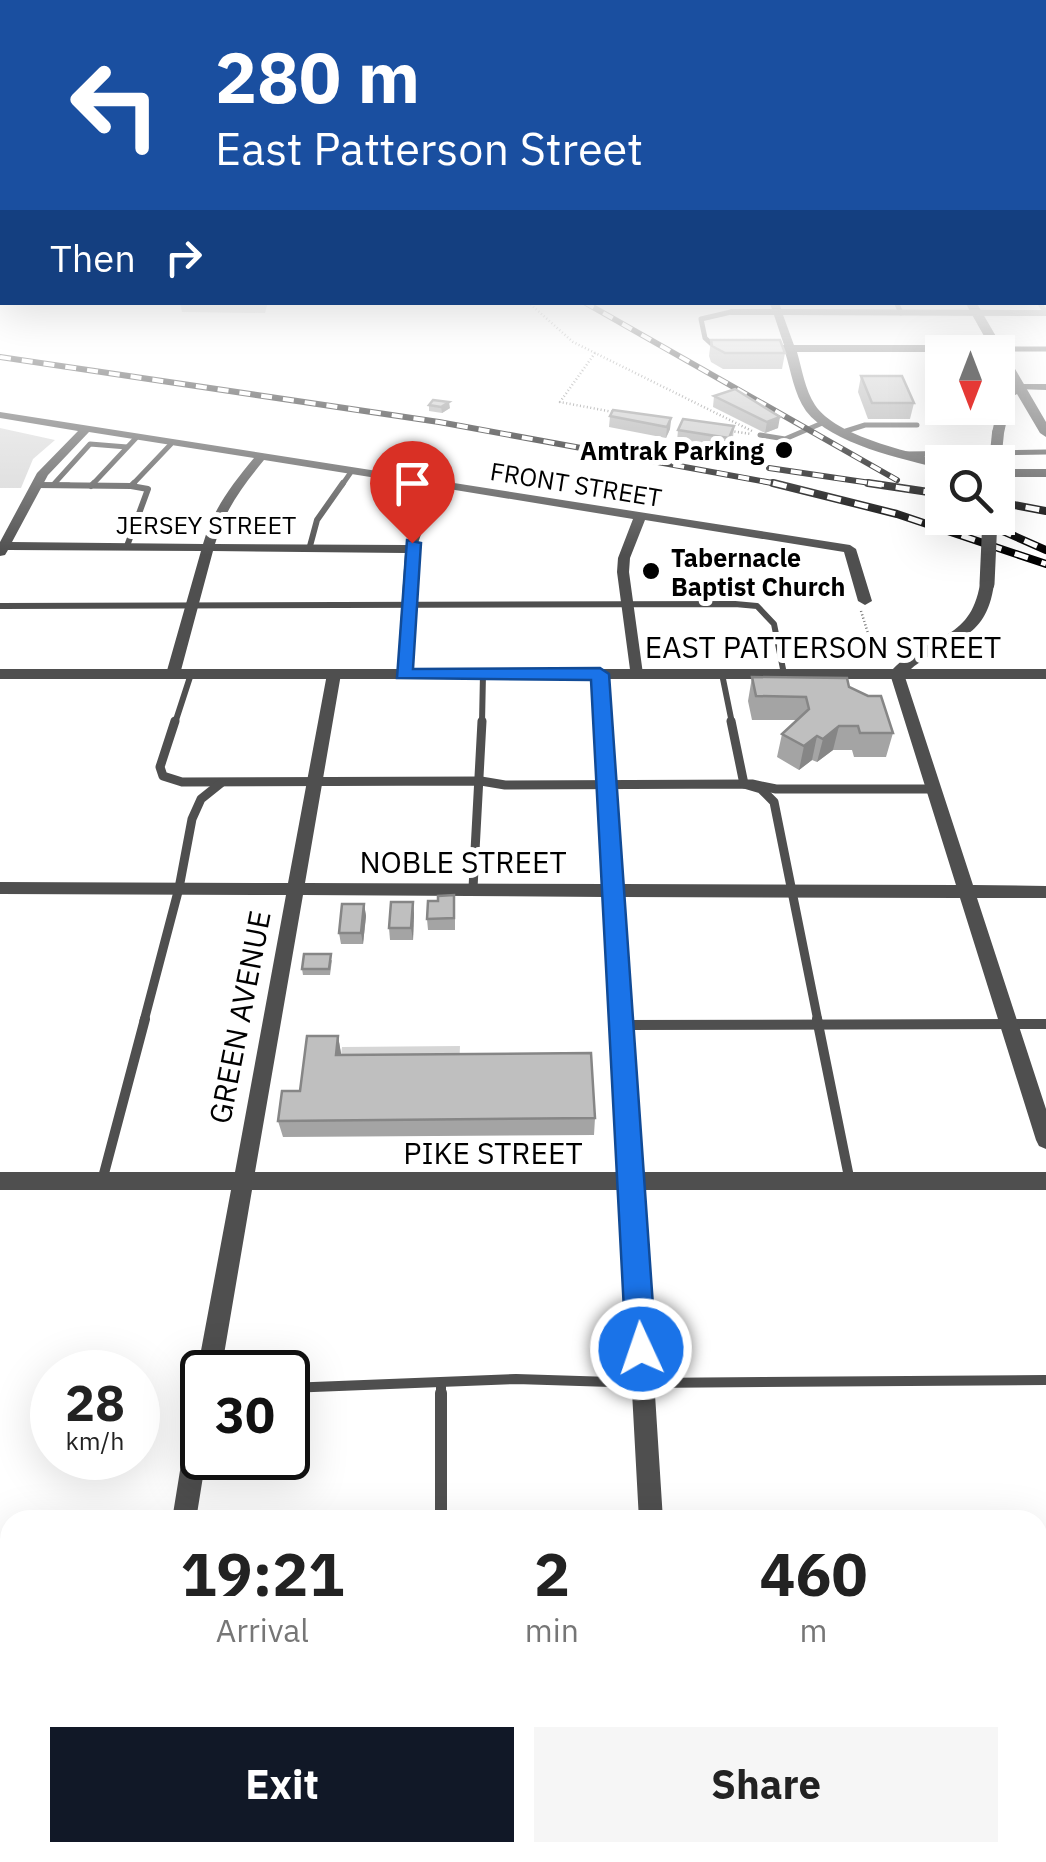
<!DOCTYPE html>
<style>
:root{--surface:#fff;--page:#f6f6f6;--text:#222;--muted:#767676;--accent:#111827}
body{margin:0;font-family:"IBM Plex Sans",sans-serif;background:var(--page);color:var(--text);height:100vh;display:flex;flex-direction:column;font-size:38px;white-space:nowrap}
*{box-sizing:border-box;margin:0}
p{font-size:32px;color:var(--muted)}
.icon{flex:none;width:55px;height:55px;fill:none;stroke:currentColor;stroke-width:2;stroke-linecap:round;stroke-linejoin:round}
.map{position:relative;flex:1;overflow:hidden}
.side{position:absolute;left:0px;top:1510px;width:1048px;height:352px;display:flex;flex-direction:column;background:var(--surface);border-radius:30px 30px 0 0;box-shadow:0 10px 40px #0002}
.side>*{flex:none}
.hud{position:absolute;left:0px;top:0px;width:1048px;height:305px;box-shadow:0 10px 40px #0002;background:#1a4fa0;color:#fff;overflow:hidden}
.needle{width:65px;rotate:180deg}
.fabs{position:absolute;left:925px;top:335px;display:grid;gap:20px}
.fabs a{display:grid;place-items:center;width:90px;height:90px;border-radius:0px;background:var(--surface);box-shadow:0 10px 40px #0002;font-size:50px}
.speed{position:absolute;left:30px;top:1350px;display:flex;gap:20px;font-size:50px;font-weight:700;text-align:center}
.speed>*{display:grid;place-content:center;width:130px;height:130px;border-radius:50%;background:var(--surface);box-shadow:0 10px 40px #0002;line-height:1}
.speed small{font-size:25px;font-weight:400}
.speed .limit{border:5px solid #111;border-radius:15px;background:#fff;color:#111}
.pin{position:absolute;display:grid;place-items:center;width:85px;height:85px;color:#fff;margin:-102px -42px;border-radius:50% 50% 50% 0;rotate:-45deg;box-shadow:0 0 10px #0007}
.pin .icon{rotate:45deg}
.me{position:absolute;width:110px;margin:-55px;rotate:357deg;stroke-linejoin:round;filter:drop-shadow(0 0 8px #0008)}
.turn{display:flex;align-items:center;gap:35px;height:210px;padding:0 50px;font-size:45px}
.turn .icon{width:130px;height:130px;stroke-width:2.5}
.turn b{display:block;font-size:70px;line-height:85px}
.then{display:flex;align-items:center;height:95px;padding:0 50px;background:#0003;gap:20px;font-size:38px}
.eta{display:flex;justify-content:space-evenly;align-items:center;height:170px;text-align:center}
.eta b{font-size:60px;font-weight:800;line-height:70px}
.button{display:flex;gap:20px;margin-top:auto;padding:20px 50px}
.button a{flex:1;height:115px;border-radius:0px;background:var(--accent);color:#fff;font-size:40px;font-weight:800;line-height:115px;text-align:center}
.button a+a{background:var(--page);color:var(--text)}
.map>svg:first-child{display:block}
.green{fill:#d6d6d6}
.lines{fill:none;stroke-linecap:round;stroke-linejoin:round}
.river{fill:#9d9d9d;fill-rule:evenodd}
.path{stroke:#717171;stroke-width:2.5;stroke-dasharray:1 2.5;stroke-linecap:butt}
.service-far4{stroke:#4f4f4f;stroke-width:5}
.service-far3{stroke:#4f4f4f;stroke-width:6}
.service-far2{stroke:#4f4f4f;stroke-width:9}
.service-far1{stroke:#4f4f4f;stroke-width:10}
.service{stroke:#4f4f4f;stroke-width:12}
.minor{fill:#4f4f4f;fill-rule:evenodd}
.tertiary{fill:#4f4f4f;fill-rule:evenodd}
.rail-far1-casing{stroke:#000;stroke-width:6}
.rail-casing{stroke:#000;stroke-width:8}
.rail-far1{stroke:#fff;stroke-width:4;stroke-dasharray:11;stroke-linecap:butt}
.rail{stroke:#fff;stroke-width:5;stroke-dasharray:14;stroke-linecap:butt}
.tertiary-bridge-far1{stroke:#4f4f4f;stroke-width:12}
.tertiary-bridge{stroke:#4f4f4f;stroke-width:15}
.wall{fill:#a4a4a4}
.shaded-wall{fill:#868686}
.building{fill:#bfbfbf;stroke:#868686;stroke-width:2.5}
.route{fill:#1a73e8;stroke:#114b97;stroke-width:2.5}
.poi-dot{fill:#000;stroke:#fff;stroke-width:4}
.labels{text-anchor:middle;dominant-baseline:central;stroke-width:10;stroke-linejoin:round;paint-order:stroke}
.far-poi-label{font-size:25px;font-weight:bold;fill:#000;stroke:#fff;text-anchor:end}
.far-street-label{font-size:25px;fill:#000;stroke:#fff}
.street-label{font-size:30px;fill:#000;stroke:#fff}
</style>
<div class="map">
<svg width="1046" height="1862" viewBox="0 0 1046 1862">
<rect width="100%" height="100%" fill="#fff"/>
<g class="green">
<polygon points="0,428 55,440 33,459 21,488 0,488"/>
<polygon points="460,1046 459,1071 339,1072 342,1047"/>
<polygon points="284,1852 290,1860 314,1852 959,1852 961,1862 154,1862 152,1853"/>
</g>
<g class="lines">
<g class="river">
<polygon points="0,1713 10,1717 10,1779 0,1775"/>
<polygon points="53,1852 111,1852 112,1862 54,1862"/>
</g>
<g class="path">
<polyline points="528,302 573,342 752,431"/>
<polyline points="595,353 560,402 613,412"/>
<polyline points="731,431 751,434"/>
<polyline points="861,611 876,659"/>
</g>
<g class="service-far4">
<polyline points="896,302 901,313"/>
<polyline points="1039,302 1046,313"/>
<polyline points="716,348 705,338 701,319 731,312"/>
<polyline points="997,349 1046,349"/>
<polyline points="846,431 865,425 917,425"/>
<polyline points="760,435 785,439 827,421"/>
<polyline points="905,454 1046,452"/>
<polyline points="37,485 69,485"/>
<polyline points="53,485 90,444 127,447"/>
<polyline points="92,485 136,438"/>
<polyline points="132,485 171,444"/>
<polyline points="342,485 351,472"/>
</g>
<g class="service-far3">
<polyline points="37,485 131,486"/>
<polyline points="91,486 94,483"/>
<polyline points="127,546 148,489 131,486 134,483"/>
<polyline points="310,546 317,520 343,483"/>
<polyline points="0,606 735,604 757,606 774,624 784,674"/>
<polyline points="722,674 732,723"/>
<polyline points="175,723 191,674"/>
<polyline points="482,723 483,674"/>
</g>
<g class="service-far2">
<polyline points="175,721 160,767 163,776 182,782 481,781 505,785 752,784 776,789 934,789"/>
<polyline points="731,721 744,784 761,789 774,802 818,1021"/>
<polyline points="473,888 482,721"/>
<polyline points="144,1021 179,888 192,819 201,799 221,783"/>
</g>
<g class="service-far1">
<polyline points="817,1019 850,1182"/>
<polyline points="621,1025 1046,1024"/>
<polyline points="102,1181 145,1019"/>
<polyline points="441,1384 441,1395"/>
<polyline points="288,1388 516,1379 643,1383 1046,1380"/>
</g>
<polyline class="service" points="441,1393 441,1520"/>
<g class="minor">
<polygon points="769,302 779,302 781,309 1046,310 1046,316 783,315 795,348 790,351 785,348 774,315 731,315 726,312 731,309 772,309"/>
<polygon points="1019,384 1046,384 1046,390 1015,389 1015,385"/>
<path d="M 0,412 L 850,545 L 856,549 L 872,601 L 865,605 L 858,601 L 844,552 L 645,520 L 630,558 L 629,572 L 643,674 L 641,677 L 631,677 L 617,572 L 618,558 L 633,519 L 449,489 L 424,526 L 418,543 L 409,677 L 399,677 L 397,674 L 405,553 L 213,551 L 180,674 L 173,678 L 166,674 L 201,551 L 8,550 L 5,555 L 0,556 L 0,542 L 37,473 L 78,431 L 0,418 ZM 89,432 L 254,458 C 231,486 213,509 203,544 L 12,542 L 48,475 ZM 264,460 L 439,488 L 412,526 L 406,545 L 215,544 C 225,509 242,487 264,460 Z"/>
<path d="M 334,670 L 341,674 L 305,883 L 604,884 L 593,674 L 600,670 L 607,674 L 621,884 L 956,885 L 890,674 L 897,670 L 904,674 L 973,885 L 1046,886 L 1046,898 L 977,898 L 1046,1109 L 1046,1149 L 1039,1146 L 1036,1140 L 960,898 L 622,897 L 640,1172 L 1046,1172 L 1046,1190 L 642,1190 L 663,1520 L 639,1520 L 621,1190 L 252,1190 L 221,1372 L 202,1372 L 202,1381 L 197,1372 L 231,1190 L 0,1190 L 0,1172 L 235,1172 L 286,895 L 0,894 L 0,882 L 288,883 L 327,674 ZM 303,895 L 605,897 L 620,1172 L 255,1172 Z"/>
<polygon points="202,1397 202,1458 206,1458 196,1520 172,1520 190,1409 194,1401"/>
<rect x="0" y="1608" width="10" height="26"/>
<rect x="1038" y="1613" width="8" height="26"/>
</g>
<g class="tertiary">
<path d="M 965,302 L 976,302 L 1046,422 L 1046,437 L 1040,433 L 1017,394 L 1012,397 L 1004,433 L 998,437 L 992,433 L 1000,395 L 1013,386 L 998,360 L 998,352 L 797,352 C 802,369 805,390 815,405 C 836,437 911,452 947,462 L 942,462 L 942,469 C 903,459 831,444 806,411 C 794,394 791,371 785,352 L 759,351 L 753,348 L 759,345 L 989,345 Z"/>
<rect x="998" y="469" width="48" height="8"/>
<path d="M 987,580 L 994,584 C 986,643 950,637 911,669 L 1046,669 L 1046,679 L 0,679 L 0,669 L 893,669 C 929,633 970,643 980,584 Z"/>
</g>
<defs>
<g id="rail-far1">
<polyline points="584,302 897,480"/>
<polyline points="0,357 439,422 783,485"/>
<polyline points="769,468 884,485"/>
</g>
<g id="rail">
<polyline points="773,483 897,514 1046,564"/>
<polyline points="868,483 942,494"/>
<polyline points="998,502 1046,511"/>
<polyline points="973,518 1046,550"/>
</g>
</defs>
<use href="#rail-far1" class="rail-far1-casing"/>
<use href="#rail" class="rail-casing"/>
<use href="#rail-far1" class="rail-far1"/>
<use href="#rail" class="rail"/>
<polyline class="tertiary-bridge-far1" points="995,462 998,433"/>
<polyline class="tertiary-bridge" points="987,584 990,518"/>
</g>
<g class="wall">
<polygon points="180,302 268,302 265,313 182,312"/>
<polygon points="711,340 785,353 782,369 723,369 711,362 709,356"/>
<polygon points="861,376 914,403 910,419 868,419 858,392"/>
<polygon points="714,396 778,428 765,433 713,407"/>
<polygon points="429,405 450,408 442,413 429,411"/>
<polygon points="610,416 671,418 670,429 666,438 609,427"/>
<polygon points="734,426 733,438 728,449 677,441 678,430"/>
<polygon points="752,677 849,687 893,733 886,757 854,757 852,750 833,750 817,762 812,760 799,770 777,757 782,734 797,720 752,720 748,701"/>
<polygon points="413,902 414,914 413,940 390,940 389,928"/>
<polygon points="364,904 366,916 363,944 341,944 339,933"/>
<polygon points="455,907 455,930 428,930 427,919"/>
<polygon points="332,960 330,975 303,975 302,969"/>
<polygon points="338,1036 341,1055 595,1118 594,1135 283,1137 278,1121"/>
</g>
<g class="shaded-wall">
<polygon points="449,402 450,408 442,413 441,407"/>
<polygon points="780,417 778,428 765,433 767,422"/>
<polygon points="671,418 670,429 666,438 667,427"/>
<polygon points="839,726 833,750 817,762 823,739"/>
<polygon points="817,736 812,760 799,770 804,746"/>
<polygon points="413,902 414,914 413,940 411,928"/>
<polygon points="364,904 366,916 363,944 361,933"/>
<polygon points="338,1036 341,1053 339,1072 336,1055"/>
</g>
<g class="building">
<polygon points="711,340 780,340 785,353 725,353 712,346"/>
<polygon points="861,376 902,376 914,403 872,403"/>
<polygon points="735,389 780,417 767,422 714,396"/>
<polygon points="433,400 449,402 441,407 429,405"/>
<polygon points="613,410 671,418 667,427 610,416"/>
<polygon points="683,419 734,426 729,438 678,430"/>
<polygon points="752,677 847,678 849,687 868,696 881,696 893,733 860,733 858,726 839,726 823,739 817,736 804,746 782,734 809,709 806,697 756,696"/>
<polygon points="454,895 454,918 427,919 428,901 438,901 438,896"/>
<polygon points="391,902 413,902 411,928 389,928"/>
<polygon points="342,904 364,904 361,933 339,933"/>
<polygon points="304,954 331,954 329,969 302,969"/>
<polygon points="307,1036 338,1036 336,1055 591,1053 595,1118 278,1121 282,1091 300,1091"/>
</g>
<linearGradient id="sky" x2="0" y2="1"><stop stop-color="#8aabca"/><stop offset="0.53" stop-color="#fff"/><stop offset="1" stop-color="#fff" stop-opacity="0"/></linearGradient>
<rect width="1046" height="555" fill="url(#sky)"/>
<polygon class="route" points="407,540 421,543 413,669 600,668 609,674 656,1349 651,1360 641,1364 630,1360 626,1349 591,680 397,678"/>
<g class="poi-dot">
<circle cx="784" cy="450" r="10"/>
<circle cx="651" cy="571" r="10"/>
</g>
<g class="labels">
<g class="far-poi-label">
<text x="764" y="450">Amtrak Parking</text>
<text x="671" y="557" text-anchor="start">Tabernacle<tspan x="671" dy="29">Baptist Church</tspan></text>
</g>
<g class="far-street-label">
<text transform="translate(576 484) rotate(9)">FRONT STREET</text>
<text x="206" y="524">JERSEY STREET</text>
</g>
<g class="street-label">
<text x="823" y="646">EAST PATTERSON STREET</text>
<text x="463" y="861">NOBLE STREET</text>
<text transform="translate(239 1017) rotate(-79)">GREEN AVENUE</text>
<text x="493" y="1152">PIKE STREET</text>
</g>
</g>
</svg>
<div class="fabs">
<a><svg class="needle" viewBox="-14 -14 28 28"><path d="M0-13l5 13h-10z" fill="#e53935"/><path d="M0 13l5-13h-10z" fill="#767676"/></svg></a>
<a><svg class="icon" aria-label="search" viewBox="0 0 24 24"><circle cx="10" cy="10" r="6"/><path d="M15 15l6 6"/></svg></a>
</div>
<div class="speed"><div>28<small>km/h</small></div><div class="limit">30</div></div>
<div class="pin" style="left:412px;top:543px;background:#d93025"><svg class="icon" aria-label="arrive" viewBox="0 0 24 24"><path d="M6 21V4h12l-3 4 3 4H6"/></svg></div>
<svg class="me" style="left:641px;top:1349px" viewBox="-20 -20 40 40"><circle r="17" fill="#1a73e8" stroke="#fff" stroke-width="3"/><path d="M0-11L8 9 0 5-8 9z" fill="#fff"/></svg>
<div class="hud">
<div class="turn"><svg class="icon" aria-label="left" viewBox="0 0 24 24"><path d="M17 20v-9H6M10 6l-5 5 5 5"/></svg><div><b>280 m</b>East Patterson Street</div></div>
<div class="then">Then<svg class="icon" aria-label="right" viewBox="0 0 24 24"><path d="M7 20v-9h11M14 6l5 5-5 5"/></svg></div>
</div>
<section class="side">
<div class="eta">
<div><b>19:21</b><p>Arrival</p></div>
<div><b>2</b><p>min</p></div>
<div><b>460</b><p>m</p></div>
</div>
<div class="button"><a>Exit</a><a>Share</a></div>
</section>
</div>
